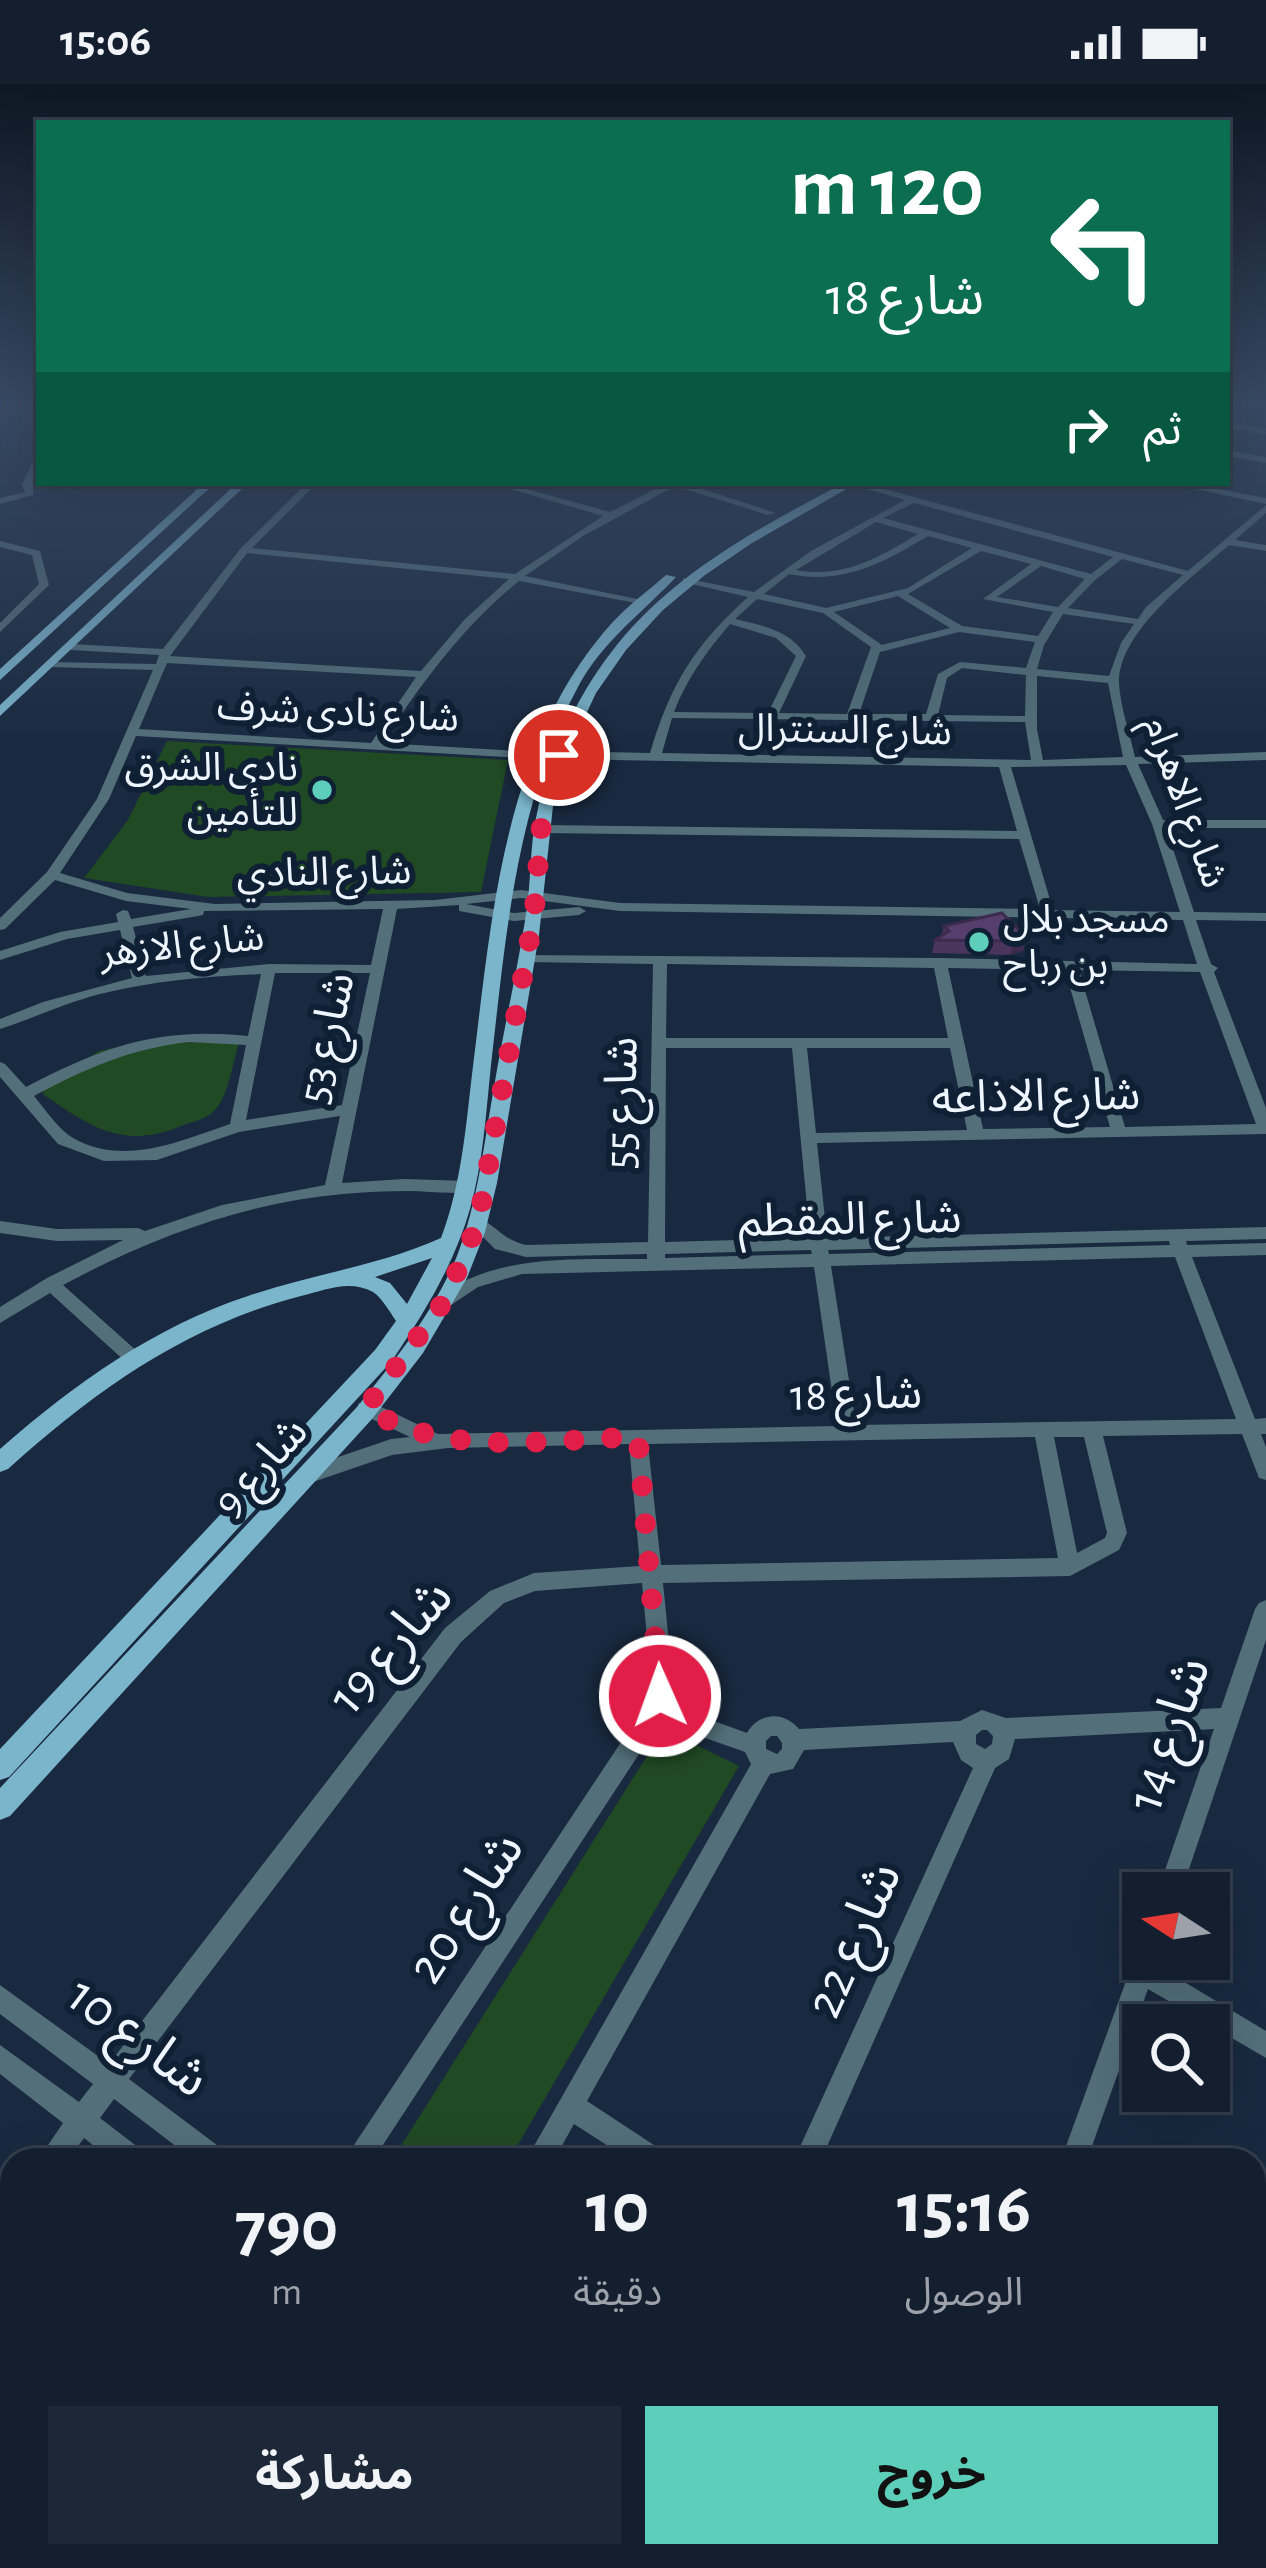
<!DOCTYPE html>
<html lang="ar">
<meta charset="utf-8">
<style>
:root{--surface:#131f2f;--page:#1c2737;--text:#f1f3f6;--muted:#9da2aa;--line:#323d4b;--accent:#5cceba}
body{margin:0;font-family:"Alegreya Sans","Noto Sans Arabic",sans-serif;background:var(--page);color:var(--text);direction:rtl;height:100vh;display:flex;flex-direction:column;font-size:45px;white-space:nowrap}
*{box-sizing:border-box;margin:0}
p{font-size:39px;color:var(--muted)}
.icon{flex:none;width:66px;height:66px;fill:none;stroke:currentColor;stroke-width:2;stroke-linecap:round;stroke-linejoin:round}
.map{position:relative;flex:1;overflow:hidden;direction:ltr}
.drawer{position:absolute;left:0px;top:2064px;width:1266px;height:420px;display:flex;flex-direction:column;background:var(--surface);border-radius:36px 36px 0 0;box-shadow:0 12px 48px #0002,0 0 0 3px var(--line);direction:rtl}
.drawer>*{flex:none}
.banner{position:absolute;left:36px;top:36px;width:1194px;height:366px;border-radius:0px;box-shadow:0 12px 48px #0002,0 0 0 3px var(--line);direction:rtl;background:#0b6e4f;color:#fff;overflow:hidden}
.needle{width:78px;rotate:282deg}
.buttons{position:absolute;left:1122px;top:1788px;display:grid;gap:24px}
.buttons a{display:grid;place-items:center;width:108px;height:108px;border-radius:0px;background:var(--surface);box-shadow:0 12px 48px #0002,0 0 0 3px var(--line);font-size:60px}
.pin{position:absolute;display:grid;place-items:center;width:102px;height:102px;color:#fff;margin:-51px;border:6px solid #fff;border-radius:50%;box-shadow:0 3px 12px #0007}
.me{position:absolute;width:132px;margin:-66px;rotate:358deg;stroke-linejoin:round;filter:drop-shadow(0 0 9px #0008)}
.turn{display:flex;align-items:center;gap:42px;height:252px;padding:0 48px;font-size:54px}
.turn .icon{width:156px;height:156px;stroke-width:2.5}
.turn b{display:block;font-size:84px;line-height:102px}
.then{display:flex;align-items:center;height:114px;padding:0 48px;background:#0003;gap:24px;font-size:45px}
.eta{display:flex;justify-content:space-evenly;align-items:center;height:204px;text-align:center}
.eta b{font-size:72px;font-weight:700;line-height:84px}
.primary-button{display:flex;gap:24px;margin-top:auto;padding:24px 48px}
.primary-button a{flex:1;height:138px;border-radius:0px;background:var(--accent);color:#111;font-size:48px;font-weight:700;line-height:138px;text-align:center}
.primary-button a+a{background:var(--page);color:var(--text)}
.status{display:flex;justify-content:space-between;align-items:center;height:84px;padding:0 60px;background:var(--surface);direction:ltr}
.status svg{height:33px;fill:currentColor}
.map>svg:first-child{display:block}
.green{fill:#204a23}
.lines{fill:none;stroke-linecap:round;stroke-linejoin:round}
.minor{fill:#536f7a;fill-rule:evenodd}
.major{fill:#7bb5cc;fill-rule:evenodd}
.wall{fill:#4a355e}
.shaded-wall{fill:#3c2b4c}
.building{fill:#563e6d;stroke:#3c2b4c;stroke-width:3}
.route{stroke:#e11d48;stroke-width:21;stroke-dasharray:0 37.8}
.poi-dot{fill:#5cceba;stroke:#0f1f34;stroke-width:4.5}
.labels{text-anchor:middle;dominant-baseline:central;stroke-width:12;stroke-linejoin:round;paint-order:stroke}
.far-street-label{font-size:39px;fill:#eef5fe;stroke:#0f1f34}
.far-poi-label{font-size:39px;fill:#eef5fe;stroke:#0f1f34;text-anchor:end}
.street-label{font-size:45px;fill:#eef5fe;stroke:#0f1f34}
.near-street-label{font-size:54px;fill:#eef5fe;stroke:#0f1f34}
</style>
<div class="status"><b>15:06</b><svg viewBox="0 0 49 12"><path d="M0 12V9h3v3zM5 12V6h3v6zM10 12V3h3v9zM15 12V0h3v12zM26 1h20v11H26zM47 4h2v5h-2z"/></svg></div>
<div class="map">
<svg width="1266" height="2484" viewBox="0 0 1266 2484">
<rect width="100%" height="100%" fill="#19293f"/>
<g class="green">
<polygon points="167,657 508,676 481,808 208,813 84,794 128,736"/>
<path d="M 166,953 L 240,956 C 233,976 229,1011 215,1026 C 207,1035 192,1038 181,1042 C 123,1066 91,1043 44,1011 L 41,1004 L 99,967 Z"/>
<polygon points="664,1645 739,1682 509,2076 392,2076"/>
</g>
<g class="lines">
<g class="minor">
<polygon points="31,320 27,322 0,326 0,322"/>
<polygon points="1227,338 1266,344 1266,350 1227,344"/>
<polygon points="1227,366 1266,373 1266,379 1227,372"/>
<path d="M 39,369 C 39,384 33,398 33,411 L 0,420 L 0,414 L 25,408 L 22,401 L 35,372 Z"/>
<path d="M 307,399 L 317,399 L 252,464 L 515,490 L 603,432 L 490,399 L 505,399 L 610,428 L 667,399 L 684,399 L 776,429 L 768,431 L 675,402 L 583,452 L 525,492 L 637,515 L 642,518 L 641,520 L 519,497 C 463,542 421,600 382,659 L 537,668 L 543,672 L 541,675 L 136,652 L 109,715 L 60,789 L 127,809 L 215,820 L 435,816 L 521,806 L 620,819 L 1040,825 L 1019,755 L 541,749 L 535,745 L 541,741 L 1017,747 L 999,683 L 559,675 L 553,671 L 559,667 L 650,669 C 671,599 694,562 748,513 L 683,498 L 683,494 L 754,508 L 811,467 L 905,416 L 847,399 L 862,399 L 1188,487 L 1266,421 L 1266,429 L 1235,456 L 1266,461 L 1266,467 L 1229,461 C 1194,492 1118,547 1119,599 C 1120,622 1130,650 1135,673 L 1266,668 L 1266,676 L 1138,680 L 1163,736 L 1266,736 L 1266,744 L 1166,744 L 1194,828 L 1266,829 L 1266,837 L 1196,836 L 1211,880 L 1218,884 L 1214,888 L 1266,1024 L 1266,1050 L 817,1059 L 827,1154 L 1266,1143 L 1266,1155 L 1186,1157 L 1187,1161 L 1266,1159 L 1266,1171 L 1192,1173 L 1255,1335 L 1266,1334 L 1266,1350 L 1261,1350 L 1266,1363 L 1266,1396 L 1259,1394 L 1242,1350 L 1103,1352 L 1127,1449 L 1119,1466 L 1070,1492 L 663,1499 L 673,1598 L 667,1620 L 747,1649 C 759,1628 784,1627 799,1645 L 960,1637 L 982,1626 L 1006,1634 L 1221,1624 L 1255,1525 L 1259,1519 L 1266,1516 L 1266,1556 L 1181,1809 L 1157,1809 L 1214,1645 L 1015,1655 L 1009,1675 L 995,1684 L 821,2076 L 794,2076 L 973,1684 L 961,1676 L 953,1658 L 804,1666 L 793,1685 L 770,1690 L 587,2017 L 663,2067 L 667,2076 L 630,2076 L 574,2040 L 554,2076 L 526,2076 L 751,1680 L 745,1668 L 660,1638 L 373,2076 L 344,2076 L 645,1622 L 651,1598 L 642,1499 L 535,1507 L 504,1519 L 461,1558 L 129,1995 L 225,2067 L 229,2076 L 194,2076 L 114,2015 L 100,2034 L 143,2067 L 147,2076 L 112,2076 L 84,2054 L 68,2076 L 38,2076 L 63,2039 L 0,1990 L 0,1961 L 79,2018 L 93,2000 L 0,1930 L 0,1901 L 109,1980 L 445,1544 L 490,1507 L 534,1489 L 640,1482 L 629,1360 L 448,1364 L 392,1371 L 310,1399 L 303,1397 L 300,1391 L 303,1385 L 391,1355 L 410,1353 L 359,1329 L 357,1324 L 359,1319 L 373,1319 L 438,1350 L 837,1342 L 814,1183 L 522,1190 L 478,1203 L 451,1221 L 439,1221 L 436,1216 L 439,1211 C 503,1169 573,1176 647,1175 L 647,1170 L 526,1173 L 495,1165 L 470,1140 L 478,1134 C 498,1142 501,1155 526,1161 L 648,1158 L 653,880 L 525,878 L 520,877 L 520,871 L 940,874 L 1197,880 L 1183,836 L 620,827 L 521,814 L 466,820 L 514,829 L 579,823 L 586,827 L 579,831 L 514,837 L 459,827 L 459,821 L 397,825 L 342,1099 L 404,1095 L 467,1097 L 475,1103 L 473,1107 C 452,1111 429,1107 408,1107 C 387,1107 365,1108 343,1110 C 243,1119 151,1154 63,1201 L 139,1269 L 142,1274 L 139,1279 L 127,1279 L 50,1209 L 0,1239 L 0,1223 L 47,1194 L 123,1156 L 57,1157 L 0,1149 L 0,1137 L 57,1145 L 138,1144 L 145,1147 L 222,1121 L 325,1101 L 340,1032 L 239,1048 L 157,1076 L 104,1077 L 58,1060 L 0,993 L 0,978 L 5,980 L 26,1003 C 105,962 158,943 248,952 L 261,890 C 206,892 152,897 100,910 C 65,919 34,934 0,945 L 0,935 L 43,918 L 132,894 L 120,846 L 67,855 L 0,876 L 0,867 L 60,848 L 118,838 L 116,830 L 123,826 L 128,827 L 131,835 L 191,825 L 126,817 L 55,796 L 5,845 L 0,846 L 0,834 L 47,788 L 97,715 L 153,586 L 52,583 L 48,582 L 48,578 L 156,580 L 159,571 L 71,566 L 66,563 L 71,560 L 163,565 L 241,464 ZM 914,419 L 1113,473 L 1091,490 L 883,434 ZM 876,438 L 918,450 C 880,473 843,495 796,486 ZM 928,452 L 972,464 L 908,504 L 826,524 L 764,510 L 789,490 C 843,501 883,479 928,452 ZM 981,467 L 1031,480 L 983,515 L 1053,528 L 1038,552 L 962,542 L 908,510 ZM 247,469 L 509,495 L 465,535 L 421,587 L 170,572 ZM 1122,475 L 1183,491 L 1146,523 L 1138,535 L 1068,524 L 1095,496 ZM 1041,482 L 1085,495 L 1058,523 L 997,513 ZM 898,512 L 950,544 L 882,561 L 834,528 ZM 757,515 L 823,529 L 871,563 L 847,630 L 779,629 L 806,572 C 790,546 764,542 735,535 ZM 1063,530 L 1134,540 L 1121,559 L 1109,592 L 1037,585 L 1044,561 ZM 730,540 L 776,554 L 796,572 L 768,629 L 674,628 C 687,594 707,567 730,540 ZM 959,548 L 1035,558 L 1026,584 L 960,578 L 938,590 L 926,630 L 859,630 L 880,568 ZM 167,579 L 416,593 L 371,659 L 139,645 ZM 962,584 L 1026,591 L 1025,632 L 938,631 L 947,594 ZM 1037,592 L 1108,599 L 1123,673 L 1043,676 L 1037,645 ZM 672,634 L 1025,638 L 1031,676 L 662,669 ZM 1126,681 L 1152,740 L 1180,828 L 1053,826 L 1011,683 ZM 383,825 L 371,881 L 269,880 L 146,892 L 133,843 L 198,832 L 203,831 L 204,827 ZM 667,880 L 934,884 L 948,954 L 666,954 ZM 948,884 L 1065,886 L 1110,1043 L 983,1045 ZM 1079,886 L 1200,888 L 1256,1040 L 1125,1043 ZM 275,889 L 370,889 L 342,1021 L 246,1036 ZM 189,958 L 246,961 L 230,1040 C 180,1057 124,1083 73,1054 C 58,1045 45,1025 34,1012 C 84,985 132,964 189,958 ZM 666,964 L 792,964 L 810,1154 L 665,1158 ZM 807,964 L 950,964 L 967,1046 L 816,1049 ZM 1169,1157 L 1170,1161 L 829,1170 L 828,1166 ZM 811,1166 L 812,1170 L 665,1174 L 665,1170 ZM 1175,1173 L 1236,1335 L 856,1341 L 831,1182 ZM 1035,1353 L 1058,1474 L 661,1481 L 648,1360 ZM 1054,1353 L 1084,1353 L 1107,1449 L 1105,1454 L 1077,1469 ZM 982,1646 L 987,1646 L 993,1652 L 992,1660 L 985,1665 L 976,1660 L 976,1651 ZM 771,1652 L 777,1652 L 782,1659 L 782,1665 L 777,1670 L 766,1665 L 766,1657 Z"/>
<polygon points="1167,399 1186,399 1266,414 1266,420"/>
<polygon points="0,457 40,467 49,501 0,548 0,539 39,500 32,471 0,463"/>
<polygon points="1143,1864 1143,1875 1158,1875 1156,1881 1266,1947 1266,1974 1148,1905 1087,2076 1061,2076 1134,1875 1137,1866"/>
<polygon points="12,2113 12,2150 0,2157 0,2120"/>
<polygon points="1266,2445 1266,2484 1243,2484 1247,2472 1254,2472 1255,2449"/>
<polygon points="608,2472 666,2472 672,2484 603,2484"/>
<polygon points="700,2472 740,2472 746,2484 706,2484"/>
<polygon points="919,2472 951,2472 947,2484 915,2484"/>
</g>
<g class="major">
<polygon points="204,399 215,399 0,596 0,585"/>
<polygon points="237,399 248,399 0,632 0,621"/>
<path d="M 844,399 L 857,399 L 752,459 L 705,491 L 663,526 L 626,566 L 596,609 L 571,662 L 553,722 L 539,851 L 497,1099 L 485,1148 L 467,1194 L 423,1269 L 372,1335 L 10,1732 L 0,1736 L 0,1704 L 357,1323 C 395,1276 434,1228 457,1172 C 478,1118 484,1059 494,1003 C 504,943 518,884 527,824 C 531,794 530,763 536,734 C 548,672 577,611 616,562 C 675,488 762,442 844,399 Z"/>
<path d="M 666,491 L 676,493 C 642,529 603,557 579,601 C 516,718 506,851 491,981 C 486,1029 483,1079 470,1125 C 454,1181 423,1231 391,1278 L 9,1693 L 0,1696 L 0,1665 L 375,1266 L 396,1237 C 390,1228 382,1214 373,1208 C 350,1195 325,1206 301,1212 C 187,1241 94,1307 8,1385 L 0,1388 L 0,1365 C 74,1300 154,1243 248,1212 C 312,1190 379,1182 441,1154 C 462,1099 466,1040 473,982 C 492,830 504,660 611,540 C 627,522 648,507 666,491 ZM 432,1174 L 407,1220 L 390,1199 L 375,1193 Z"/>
</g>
</g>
<polygon class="wall" points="944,842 1026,853 1023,867 1010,871 932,869 935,856 942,851"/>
<polygon class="shaded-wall" points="1026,853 1023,867 1010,871 1013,857"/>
<polygon class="building" points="1002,829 1026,853 1013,857 935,856 949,847 944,842"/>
<linearGradient id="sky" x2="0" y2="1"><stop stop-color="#0e1723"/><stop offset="0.48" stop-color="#384963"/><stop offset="1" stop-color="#384963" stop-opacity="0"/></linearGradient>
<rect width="1266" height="668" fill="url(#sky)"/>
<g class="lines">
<path class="route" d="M 559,671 L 541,745 L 534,831 L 478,1139 L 445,1216 L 366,1324 C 444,1375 549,1355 638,1353 L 660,1612"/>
</g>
<g class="poi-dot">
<circle cx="322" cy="706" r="12"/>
<circle cx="979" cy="858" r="12"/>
</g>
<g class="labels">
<g class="far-street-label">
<text transform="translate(338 629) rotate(3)">شارع نادى شرف</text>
<text transform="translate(845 647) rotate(1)">شارع السنترال</text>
<text transform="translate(1185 718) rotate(70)">شارع الاهرام</text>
<text transform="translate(324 789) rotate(-1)">شارع النادي</text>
<text transform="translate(182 862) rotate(-6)">شارع الازهر</text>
</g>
<g class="far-poi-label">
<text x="298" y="684">نادى الشرق<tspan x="298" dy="45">للتأمين</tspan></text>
<text x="1003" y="836" text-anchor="start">مسجد بلال<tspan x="1003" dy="45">بن رباح</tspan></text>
</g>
<g class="street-label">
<text transform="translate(327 954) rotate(-78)">شارع 53</text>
<text transform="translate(1036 1013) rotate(-1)">شارع الاذاعه</text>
<text transform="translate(622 1019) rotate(-89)">شارع 55</text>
<text transform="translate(850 1136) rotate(-1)">شارع المقطم</text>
<text transform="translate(856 1311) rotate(-1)">شارع 18</text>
<text transform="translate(261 1383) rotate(-48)">شارع 9</text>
</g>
<g class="near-street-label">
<text transform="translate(391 1563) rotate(-49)">شارع 19</text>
<text transform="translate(1169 1650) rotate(-71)">شارع 14</text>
<text transform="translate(466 1824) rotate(-57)">شارع 20</text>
<text transform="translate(854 1856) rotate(-66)">شارع 22</text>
<text transform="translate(138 1954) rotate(37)">شارع 10</text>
</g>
</g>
</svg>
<div class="buttons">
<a><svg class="needle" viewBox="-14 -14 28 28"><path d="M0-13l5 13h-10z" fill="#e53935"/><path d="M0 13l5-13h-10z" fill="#9da2aa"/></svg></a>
<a><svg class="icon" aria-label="search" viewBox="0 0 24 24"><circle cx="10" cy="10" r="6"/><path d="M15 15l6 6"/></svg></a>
</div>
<div class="pin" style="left:559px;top:671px;background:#d93025"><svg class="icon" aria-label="arrive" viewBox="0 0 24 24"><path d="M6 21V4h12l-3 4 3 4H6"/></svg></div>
<svg class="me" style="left:660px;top:1612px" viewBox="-20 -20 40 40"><circle r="17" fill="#e11d48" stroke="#fff" stroke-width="3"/><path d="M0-11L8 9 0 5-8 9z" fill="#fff"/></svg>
<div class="banner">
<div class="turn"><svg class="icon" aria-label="left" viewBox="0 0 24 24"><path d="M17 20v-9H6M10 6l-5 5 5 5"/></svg><div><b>120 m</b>شارع 18</div></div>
<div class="then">ثم<svg class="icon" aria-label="right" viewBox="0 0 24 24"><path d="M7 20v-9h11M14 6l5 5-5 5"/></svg></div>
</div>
<section class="drawer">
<div class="eta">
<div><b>15:16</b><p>الوصول</p></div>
<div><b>10</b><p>دقيقة</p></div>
<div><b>790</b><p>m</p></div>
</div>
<div class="primary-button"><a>خروج</a><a>مشاركة</a></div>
</section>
</div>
